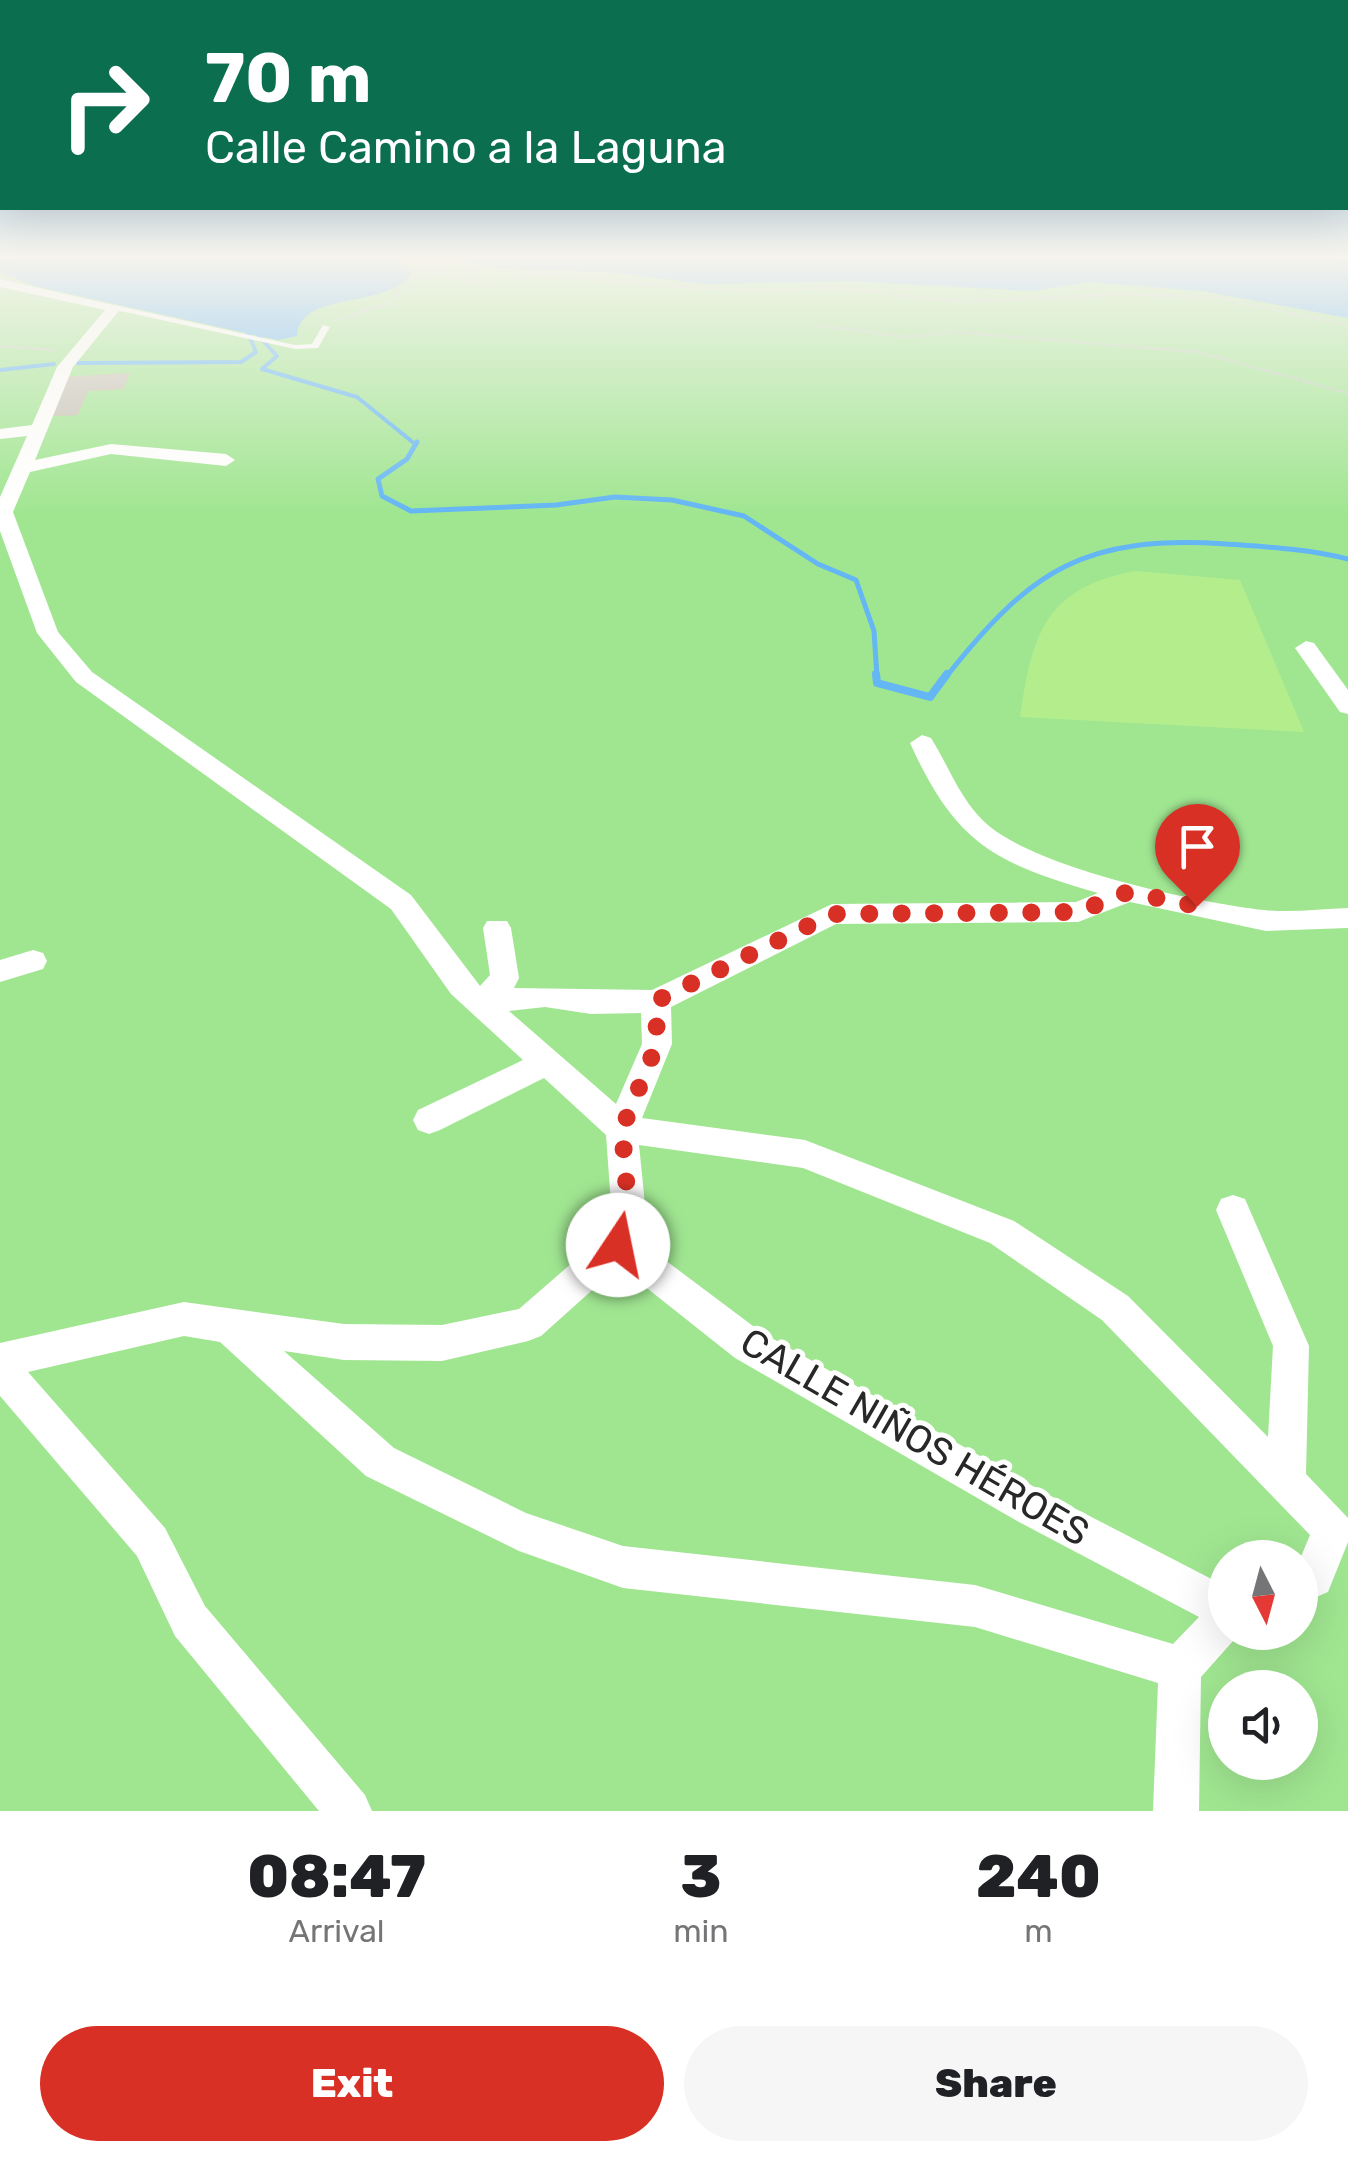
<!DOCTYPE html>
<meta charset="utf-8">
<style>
:root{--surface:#fff;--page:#f6f6f6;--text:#202124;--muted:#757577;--accent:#d93025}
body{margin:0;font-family:Rubik,sans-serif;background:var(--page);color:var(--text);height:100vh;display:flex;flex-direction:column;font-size:38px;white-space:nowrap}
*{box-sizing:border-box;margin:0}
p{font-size:32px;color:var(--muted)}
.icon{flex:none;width:55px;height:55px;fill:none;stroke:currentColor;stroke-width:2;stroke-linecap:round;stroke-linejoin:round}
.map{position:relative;height:1811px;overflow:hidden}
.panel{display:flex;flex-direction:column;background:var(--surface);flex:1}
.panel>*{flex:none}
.guide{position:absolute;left:0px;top:0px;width:1350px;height:210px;box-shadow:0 10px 40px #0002;background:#0b6e4f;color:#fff;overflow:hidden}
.needle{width:65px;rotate:174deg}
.tools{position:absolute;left:1208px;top:1540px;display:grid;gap:20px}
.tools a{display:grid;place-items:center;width:110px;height:110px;border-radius:50%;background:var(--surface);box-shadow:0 10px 40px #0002;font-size:50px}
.pin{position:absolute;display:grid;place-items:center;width:85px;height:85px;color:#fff;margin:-102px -42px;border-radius:50% 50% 50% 0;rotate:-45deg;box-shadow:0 0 10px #0007}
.pin .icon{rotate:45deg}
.me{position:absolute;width:110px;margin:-55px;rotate:11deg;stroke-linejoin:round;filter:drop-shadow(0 0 8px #0008)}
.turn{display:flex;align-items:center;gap:35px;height:210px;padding:0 40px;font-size:45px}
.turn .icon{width:130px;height:130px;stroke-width:2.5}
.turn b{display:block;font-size:70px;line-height:85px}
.eta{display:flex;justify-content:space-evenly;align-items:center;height:170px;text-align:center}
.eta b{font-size:60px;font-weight:800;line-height:70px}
.action{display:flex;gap:20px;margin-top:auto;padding:20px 40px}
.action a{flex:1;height:115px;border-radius:60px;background:var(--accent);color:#fff;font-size:40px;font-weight:800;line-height:115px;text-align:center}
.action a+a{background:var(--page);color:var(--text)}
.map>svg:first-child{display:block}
.green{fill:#a0e691;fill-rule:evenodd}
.pitch{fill:#b4ee8c}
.water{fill:#64b6f4}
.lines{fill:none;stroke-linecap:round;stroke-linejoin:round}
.stream-far2{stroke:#64b6f4;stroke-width:4}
.stream-far1{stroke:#64b6f4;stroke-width:5}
.stream{stroke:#64b6f4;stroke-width:8}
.building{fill:#c6c3b8;stroke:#c7c3b2;stroke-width:2.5}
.path{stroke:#cbcbcb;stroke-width:2.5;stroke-dasharray:4 2.5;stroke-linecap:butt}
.lane{fill:#fff;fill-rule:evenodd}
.street{fill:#fff;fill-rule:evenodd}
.route{stroke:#d93025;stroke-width:18;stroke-dasharray:0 32.4}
.labels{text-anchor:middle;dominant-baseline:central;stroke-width:10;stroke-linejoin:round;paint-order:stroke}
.near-street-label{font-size:38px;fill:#282828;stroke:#fff}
</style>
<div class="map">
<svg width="1348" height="1811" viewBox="0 0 1348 1811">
<rect width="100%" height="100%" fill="#ece6d8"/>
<path class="green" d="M 0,259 L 1348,259 L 1348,1811 L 0,1811 ZM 1225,1558 L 1300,1558 L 1300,1632 L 1225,1632 ZM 1225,1688 L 1300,1688 L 1300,1762 L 1225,1762 Z"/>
<path class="pitch" d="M 1135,571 L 1240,580 L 1304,732 L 1020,717 C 1032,634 1045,588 1135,571 Z"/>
<g class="water">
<path d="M 0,259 L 396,259 L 412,271 C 393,311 300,288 297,336 L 278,340 L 34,286 L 0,272 Z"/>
<polygon points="449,259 1348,259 1348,318 1202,291 1089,282 1031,291 851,281 705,284 608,272 501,268"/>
</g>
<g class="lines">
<g class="stream-far2">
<polyline points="258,335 277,356 262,369 357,397 415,444"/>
<polyline points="78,363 241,362 256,352 248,333"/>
<polyline points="0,370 54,364"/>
</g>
<g class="stream-far1">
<polyline points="417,442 407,459 378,479 382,496 411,511 556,505 615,497 672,500 744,516 818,564 856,580 874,631 877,677"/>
<path d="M 946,677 C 1032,568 1085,535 1226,544 C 1268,547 1308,549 1348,559"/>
</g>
<polyline class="stream" points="876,674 877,683 930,697 947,674"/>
</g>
<polygon class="building" points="128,374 123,388 87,390 77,414 49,415 67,378"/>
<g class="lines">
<g class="path">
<polyline points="427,269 487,286"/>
<polyline points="339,319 390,303 422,267 446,265 683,287 760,291 834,287 958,302 1117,294 1215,297 1348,325"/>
<polyline points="813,325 908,337 956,332 1198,352 1348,393"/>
<polyline points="0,346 55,350"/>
</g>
<polygon class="lane" points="114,305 295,345 312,344 323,325 330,327 318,348 295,349 111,309 111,305"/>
<g class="street">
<path d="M 0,279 L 122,307 L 73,367 L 35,460 L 111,444 L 226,454 L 235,460 L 226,466 L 111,454 L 30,472 L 13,512 L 58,632 L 92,672 L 411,895 L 480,986 L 490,975 L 483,928 L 487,921 L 507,921 L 511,928 L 519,978 L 514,988 L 652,990 L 832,904 L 1076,902 L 1098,893 C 994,863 956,844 910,743 L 922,735 L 931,738 C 950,768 960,801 989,826 C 1042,869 1194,902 1264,910 C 1291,913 1321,909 1348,908 L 1348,928 L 1266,931 L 1130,902 L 1078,922 L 836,924 L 671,1007 L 672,1044 L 642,1118 L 805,1140 L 1014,1221 L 1128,1296 L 1268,1437 L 1273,1346 L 1216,1210 L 1221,1199 L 1233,1195 L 1245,1199 L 1309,1346 L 1306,1474 L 1348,1518 L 1348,1542 L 1328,1592 L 1300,1604 L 1300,1559 L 1310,1535 L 1102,1320 L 990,1243 L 803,1168 L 639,1145 L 645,1204 L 637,1239 L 761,1332 L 1047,1494 L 1225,1586 L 1225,1632 L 1241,1632 L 1201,1677 L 1199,1811 L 1153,1811 L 1158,1683 L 975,1627 L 623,1588 L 519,1551 L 366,1476 L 220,1342 L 184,1336 L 28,1372 L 165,1528 L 205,1606 L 365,1795 L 372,1811 L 319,1811 L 175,1636 L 137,1556 L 0,1396 L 0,1343 L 184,1302 L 344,1324 L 442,1325 L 519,1309 L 603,1236 L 611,1204 L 606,1135 L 544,1078 L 440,1130 L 429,1134 L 418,1130 L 413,1120 L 418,1110 L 523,1060 L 451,994 L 391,909 L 76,682 L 37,633 L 0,531 L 0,497 L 27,436 L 0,439 L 0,429 L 32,425 L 57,367 L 105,310 L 0,287 ZM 545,1007 L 591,1014 L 641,1013 L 642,1044 L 616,1104 L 509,1011 ZM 619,1266 L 735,1358 L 1019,1522 L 1199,1617 L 1173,1644 L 975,1585 L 623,1546 L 526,1513 L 394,1448 L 284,1351 L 344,1360 L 442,1361 L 528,1341 L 541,1336 Z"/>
<polygon points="1306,641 1314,643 1348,690 1348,714 1340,712 1295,648"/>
<polygon points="33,950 43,953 47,961 43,969 0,982 0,960"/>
</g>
</g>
<linearGradient id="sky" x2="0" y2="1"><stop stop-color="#73b5ed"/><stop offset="0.5" stop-color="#f6f4ed"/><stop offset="1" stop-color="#f6f4ed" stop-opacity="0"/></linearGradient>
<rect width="1348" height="513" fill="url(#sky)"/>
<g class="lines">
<polyline class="route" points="618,1245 628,1204 622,1129 657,1044 656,1001 832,914 1078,912 1128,892 1197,906"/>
</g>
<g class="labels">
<g class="near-street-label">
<text transform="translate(915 1437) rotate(30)">CALLE NIÑOS HÉROES</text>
</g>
</g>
</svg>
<div class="tools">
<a><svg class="needle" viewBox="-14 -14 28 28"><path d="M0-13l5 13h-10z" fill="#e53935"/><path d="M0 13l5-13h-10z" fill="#757577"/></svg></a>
<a><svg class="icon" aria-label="sound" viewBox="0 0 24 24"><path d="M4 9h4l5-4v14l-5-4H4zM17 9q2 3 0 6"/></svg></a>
</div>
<div class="pin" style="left:1197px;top:906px;background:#d93025"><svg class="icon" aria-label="arrive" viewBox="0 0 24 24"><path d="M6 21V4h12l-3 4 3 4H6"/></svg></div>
<svg class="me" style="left:618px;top:1245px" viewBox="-20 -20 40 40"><circle r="19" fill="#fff"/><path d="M0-13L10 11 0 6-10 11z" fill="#d93025"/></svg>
<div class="guide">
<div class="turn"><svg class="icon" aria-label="right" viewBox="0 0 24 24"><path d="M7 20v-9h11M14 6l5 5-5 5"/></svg><div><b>70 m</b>Calle Camino a la Laguna</div></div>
</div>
</div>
<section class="panel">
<div class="eta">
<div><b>08:47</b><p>Arrival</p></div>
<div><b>3</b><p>min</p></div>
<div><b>240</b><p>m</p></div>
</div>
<div class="action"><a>Exit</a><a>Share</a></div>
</section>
